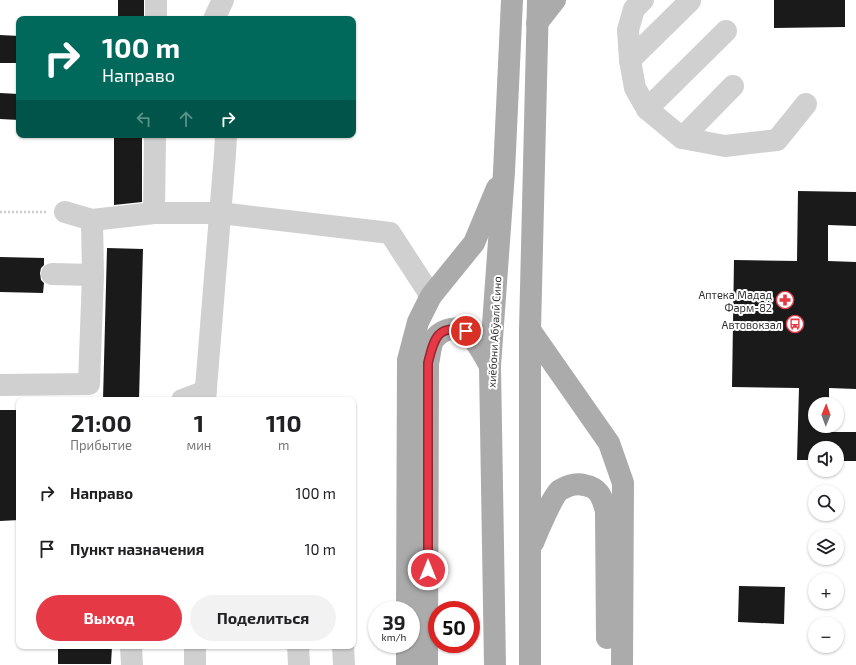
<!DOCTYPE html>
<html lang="ru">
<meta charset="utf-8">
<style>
:root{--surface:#fff;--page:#f2f2f2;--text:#202124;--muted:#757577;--accent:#e63946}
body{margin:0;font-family:"Exo 2",sans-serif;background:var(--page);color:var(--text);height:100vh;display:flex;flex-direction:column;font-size:15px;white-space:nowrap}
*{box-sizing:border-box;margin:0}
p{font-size:13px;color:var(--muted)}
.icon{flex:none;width:22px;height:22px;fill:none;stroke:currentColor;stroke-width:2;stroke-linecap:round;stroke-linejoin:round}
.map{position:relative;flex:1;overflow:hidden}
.sheet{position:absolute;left:16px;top:397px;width:340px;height:252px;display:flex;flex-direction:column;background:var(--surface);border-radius:8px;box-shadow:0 1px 3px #0004}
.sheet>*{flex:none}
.hud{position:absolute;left:16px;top:16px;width:340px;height:122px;border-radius:8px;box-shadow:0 1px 3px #0004;background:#00695c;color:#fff;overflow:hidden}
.needle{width:26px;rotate:1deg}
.buttons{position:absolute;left:808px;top:397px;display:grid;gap:8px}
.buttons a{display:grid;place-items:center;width:36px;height:36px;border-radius:50%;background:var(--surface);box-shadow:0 1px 3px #0004;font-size:20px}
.speed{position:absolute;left:368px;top:601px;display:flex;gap:8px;font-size:20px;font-weight:700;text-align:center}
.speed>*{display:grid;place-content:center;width:52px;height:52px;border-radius:50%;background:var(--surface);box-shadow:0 1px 3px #0004;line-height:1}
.speed small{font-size:10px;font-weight:400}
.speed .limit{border:6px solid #d22;background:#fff;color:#111}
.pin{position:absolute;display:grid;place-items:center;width:34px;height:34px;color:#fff;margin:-17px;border:2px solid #fff;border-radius:50%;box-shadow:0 1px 4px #0007}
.me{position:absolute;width:44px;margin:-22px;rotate:0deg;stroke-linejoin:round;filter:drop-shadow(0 0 3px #0008)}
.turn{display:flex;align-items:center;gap:14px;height:84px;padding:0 20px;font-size:18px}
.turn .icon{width:52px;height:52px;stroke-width:2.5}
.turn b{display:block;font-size:28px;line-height:34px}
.lanes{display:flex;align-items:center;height:38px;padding:0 20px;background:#0003;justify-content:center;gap:20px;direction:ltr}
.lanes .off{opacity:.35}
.eta{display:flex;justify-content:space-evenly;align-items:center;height:68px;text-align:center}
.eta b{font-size:24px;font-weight:700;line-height:28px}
.primary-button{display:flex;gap:8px;margin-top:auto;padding:8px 20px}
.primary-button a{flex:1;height:46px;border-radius:24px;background:var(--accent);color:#fff;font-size:16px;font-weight:700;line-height:46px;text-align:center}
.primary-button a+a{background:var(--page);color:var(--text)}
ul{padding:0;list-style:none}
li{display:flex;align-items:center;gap:12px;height:56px;padding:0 20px}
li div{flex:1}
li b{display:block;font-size:15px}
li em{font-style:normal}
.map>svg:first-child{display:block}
.building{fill:#1a1a1a}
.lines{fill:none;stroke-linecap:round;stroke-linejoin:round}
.path{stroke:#cdcdcd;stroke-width:2.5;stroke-dasharray:2 2;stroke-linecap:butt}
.minor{stroke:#d0d0d0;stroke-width:22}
.major{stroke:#ababab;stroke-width:22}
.route-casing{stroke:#96252e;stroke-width:10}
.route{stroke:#e63946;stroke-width:7}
.labels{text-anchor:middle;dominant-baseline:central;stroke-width:4;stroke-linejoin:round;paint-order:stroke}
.poi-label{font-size:11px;fill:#333;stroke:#fff;text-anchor:end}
.street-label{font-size:11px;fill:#333;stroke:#fff}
</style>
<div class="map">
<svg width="856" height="665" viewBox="0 0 856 665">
<rect width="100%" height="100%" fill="#fff"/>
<g class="building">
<rect x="118" y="0" width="26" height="19"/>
<polygon points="774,0 845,0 845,27 774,28"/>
<polygon points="0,35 19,36 19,63 0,63"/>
<polygon points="0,93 19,94 19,120 0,119"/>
<polygon points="114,135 142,135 142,202 114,205"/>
<polygon points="798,191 856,192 856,226 828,225 828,261 856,262 856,389 829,388 829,404 815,404 815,426 829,426 828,432 856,432 856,461 837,461 837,448 815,448 815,460 797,460 799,388 732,387 734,260 797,261"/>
<polygon points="107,248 143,249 139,400 103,400"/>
<polygon points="0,257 44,258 44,265 41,268 40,273 41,280 44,283 43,293 0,292"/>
<polygon points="0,410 19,410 19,520 0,521"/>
<polygon points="739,586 785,587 784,624 738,622"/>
<polygon points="58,646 112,646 111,664 58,664"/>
</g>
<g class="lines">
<polyline class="path" points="0,212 47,212"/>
<g class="minor">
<polyline points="643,0 634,9 628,30 630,60 635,88 647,109 682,138 725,146 777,140 806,104"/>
<polyline points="156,19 156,0"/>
<polyline points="214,19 223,0"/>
<polyline points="630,60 690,1"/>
<polyline points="647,109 726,31"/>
<polyline points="682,138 733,86"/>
<polyline points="65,212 92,220 154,213 220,213 390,233 431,296"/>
<polyline points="154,213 155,135"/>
<polyline points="52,274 93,275"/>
<polyline points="0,385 89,384 93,275 92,220"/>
<polyline points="182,400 206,391"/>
<polyline points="205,400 225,154 226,135"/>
<polyline points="131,646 132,665"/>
<polyline points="298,646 299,665"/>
<polyline points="343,646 344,665"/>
<polyline points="195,665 195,646"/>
</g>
<g class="major">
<polyline points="537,23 555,0"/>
<polyline points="530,330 609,443 623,483 622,665"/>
<path d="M 533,543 C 537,533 553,495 560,490 C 567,486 576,483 584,485 C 600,488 602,497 606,511 L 607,638"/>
<polyline points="407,610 408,360 418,322 431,296 474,243 497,188"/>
<polyline points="407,665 407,644"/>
<path d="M 427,665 L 428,363 C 430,356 430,347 433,341 C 439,331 454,325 465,331 C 474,336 485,357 490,366"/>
<polyline points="495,665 490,366 504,172 512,0"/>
<polyline points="530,665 530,330 538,0"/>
</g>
</g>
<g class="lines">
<defs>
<path id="route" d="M 428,570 L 428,363 C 434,339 437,324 466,331"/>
</defs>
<use href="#route" class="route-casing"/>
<use href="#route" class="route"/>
</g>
<defs>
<symbol id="pharmacy-ring" viewBox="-11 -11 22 22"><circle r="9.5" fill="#fff" stroke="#e63946" stroke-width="1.5"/><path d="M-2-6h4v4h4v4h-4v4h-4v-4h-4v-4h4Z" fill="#e63946"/></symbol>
<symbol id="bus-ring" viewBox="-11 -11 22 22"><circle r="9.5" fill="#fff" stroke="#e63946" stroke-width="1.5"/><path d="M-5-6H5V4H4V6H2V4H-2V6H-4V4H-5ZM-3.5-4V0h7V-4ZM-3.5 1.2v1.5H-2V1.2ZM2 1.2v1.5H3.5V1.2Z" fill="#e63946"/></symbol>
</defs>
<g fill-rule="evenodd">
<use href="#pharmacy-ring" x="775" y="290" width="20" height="20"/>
<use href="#bus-ring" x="785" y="314" width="20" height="20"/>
</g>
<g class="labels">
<g class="poi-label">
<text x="772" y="294">Аптека Мадад<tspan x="772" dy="13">Фарм-82</tspan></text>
<text x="782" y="324">Автовокзал</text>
</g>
<g class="street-label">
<text transform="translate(494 332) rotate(-87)">хиёбони Абӯалӣ Сино</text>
</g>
</g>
</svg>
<div class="buttons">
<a><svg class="needle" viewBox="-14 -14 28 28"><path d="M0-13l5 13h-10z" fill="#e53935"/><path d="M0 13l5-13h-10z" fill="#757577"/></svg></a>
<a><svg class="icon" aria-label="sound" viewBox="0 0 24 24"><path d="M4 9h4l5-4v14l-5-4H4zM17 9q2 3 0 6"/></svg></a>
<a><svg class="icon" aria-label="search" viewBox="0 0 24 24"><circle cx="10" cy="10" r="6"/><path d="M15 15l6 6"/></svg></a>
<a><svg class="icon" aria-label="layers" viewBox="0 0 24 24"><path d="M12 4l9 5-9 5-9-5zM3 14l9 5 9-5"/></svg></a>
<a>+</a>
<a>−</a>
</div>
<div class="speed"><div>39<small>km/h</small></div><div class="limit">50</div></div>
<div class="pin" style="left:466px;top:331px;background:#d93025"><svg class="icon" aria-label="arrive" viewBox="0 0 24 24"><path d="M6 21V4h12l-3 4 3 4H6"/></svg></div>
<svg class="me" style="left:428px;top:570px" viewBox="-20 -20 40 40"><circle r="17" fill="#e63946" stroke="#fff" stroke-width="3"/><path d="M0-11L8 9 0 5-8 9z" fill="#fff"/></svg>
<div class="hud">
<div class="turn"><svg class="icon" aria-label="right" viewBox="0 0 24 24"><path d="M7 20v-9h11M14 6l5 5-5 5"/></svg><div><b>100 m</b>Направо</div></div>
<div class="lanes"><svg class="icon off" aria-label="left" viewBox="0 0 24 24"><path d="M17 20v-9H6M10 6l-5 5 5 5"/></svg><svg class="icon off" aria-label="ahead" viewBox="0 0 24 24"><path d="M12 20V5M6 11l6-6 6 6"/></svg><svg class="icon" aria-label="right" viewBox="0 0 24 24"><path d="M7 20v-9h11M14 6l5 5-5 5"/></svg></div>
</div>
<section class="sheet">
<div class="eta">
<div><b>21:00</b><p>Прибытие</p></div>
<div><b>1</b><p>мин</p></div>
<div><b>110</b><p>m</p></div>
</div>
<ul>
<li><svg class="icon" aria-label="right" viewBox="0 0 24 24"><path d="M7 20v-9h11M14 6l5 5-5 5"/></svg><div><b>Направо</b></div><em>100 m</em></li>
<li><svg class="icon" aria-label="arrive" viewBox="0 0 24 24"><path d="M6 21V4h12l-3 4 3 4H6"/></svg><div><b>Пункт назначения</b></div><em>10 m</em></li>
</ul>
<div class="primary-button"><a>Выход</a><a>Поделиться</a></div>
</section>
</div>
